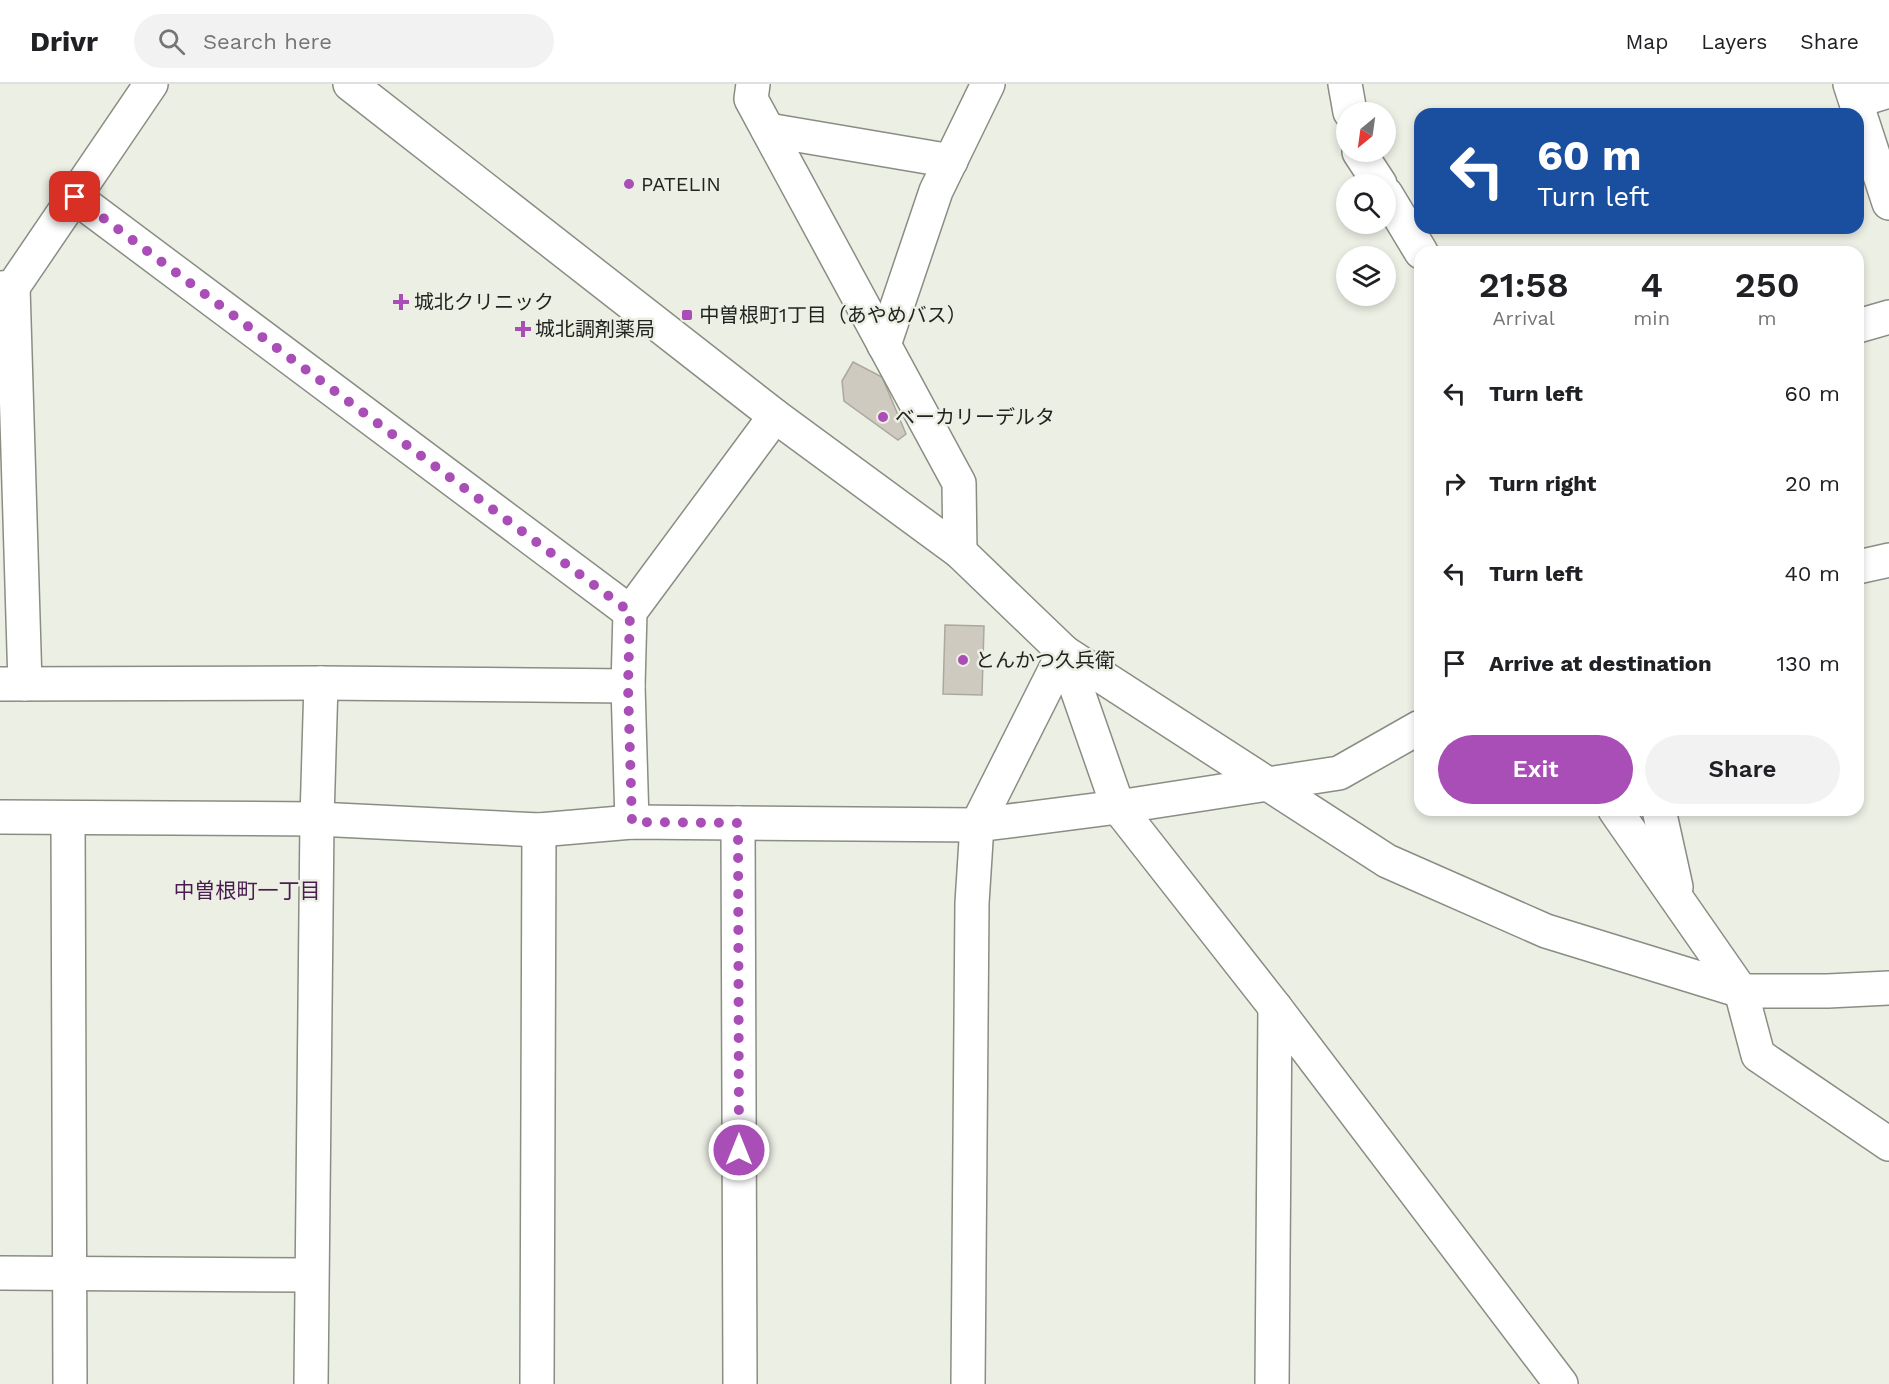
<!DOCTYPE html>
<meta charset="utf-8">
<style>
:root{--surface:#fff;--page:#f2f2f2;--text:#202124;--muted:#757577;--line:#e0e0e0;--accent:#a94db7}
body{margin:0;font-family:"Work Sans","Noto Sans JP",sans-serif;background:var(--page);color:var(--text);height:100vh;display:flex;flex-direction:column;font-size:22px;white-space:nowrap}
*{box-sizing:border-box;margin:0}
p{font-size:20px;color:var(--muted)}
.icon{flex:none;width:33px;height:33px;fill:none;stroke:currentColor;stroke-width:2;stroke-linecap:round;stroke-linejoin:round}
.map{position:relative;flex:1;overflow:hidden}
.details{position:absolute;left:1414px;top:162px;width:450px;height:570px;display:flex;flex-direction:column;background:var(--surface);border-radius:18px;box-shadow:0 3px 9px #0003}
.details>*{flex:none}
.guide{position:absolute;left:1414px;top:24px;width:450px;height:126px;border-radius:18px;box-shadow:0 3px 9px #0003;background:#1a4fa0;color:#fff;overflow:hidden}
.needle{width:39px;rotate:209deg}
.fabs{position:absolute;left:1336px;top:18px;display:grid;gap:12px}
.fabs a{display:grid;place-items:center;width:60px;height:60px;border-radius:50%;background:var(--surface);box-shadow:0 3px 9px #0003;font-size:30px}
.pin{position:absolute;display:grid;place-items:center;width:51px;height:51px;color:#fff;margin:-26px;border-radius:12px;box-shadow:0 3px 9px #0006}
.me{position:absolute;width:66px;margin:-33px;rotate:0deg;stroke-linejoin:round;filter:drop-shadow(0 0 4px #0008)}
.turn{display:flex;align-items:center;gap:21px;height:126px;padding:0 24px;font-size:27px}
.turn .icon{width:78px;height:78px;stroke-width:2.5}
.turn b{display:block;font-size:42px;line-height:51px}
.eta{display:flex;justify-content:space-evenly;align-items:center;height:102px;text-align:center}
.eta b{font-size:36px;font-weight:600;line-height:42px}
.cta{display:flex;gap:12px;margin-top:auto;padding:12px 24px}
.cta a{flex:1;height:69px;border-radius:36px;background:var(--accent);color:#fff;font-size:24px;font-weight:600;line-height:69px;text-align:center}
.cta a+a{background:var(--page);color:var(--text)}
ul{padding:0;list-style:none}
li{display:flex;align-items:center;gap:18px;height:90px;padding:0 24px}
li div{flex:1}
li b{display:block;font-size:22px}
li em{font-style:normal}
header{display:flex;align-items:center;gap:36px;box-sizing:border-box;height:84px;padding:0 30px;background:var(--surface);border-bottom:2px solid var(--line)}
header strong{font-size:28px}
nav{display:flex;gap:33px;margin-inline-start:auto;font-size:21px}
.search{width:420px;height:54px;background:var(--page);display:flex;align-items:center;gap:15px;box-sizing:border-box;padding:0 21px;border-radius:33px;color:var(--muted);font-size:22px}
.map>svg:first-child{display:block}
.building{fill:#cecac0;stroke:#aca89e;stroke-width:1.5}
.lines{fill:none;stroke-linecap:round;stroke-linejoin:round}
.minor-casing{stroke:#8a8d83;stroke-width:36}
.minor{stroke:#fff;stroke-width:33}
.route{stroke:#a94db7;stroke-width:10;stroke-dasharray:0 18}
.poi-dot{fill:#a94db7;stroke:#ecefe4;stroke-width:2}
.labels{text-anchor:middle;dominant-baseline:central;stroke-width:5;stroke-linejoin:round;paint-order:stroke}
.poi-label{font-size:20px;fill:#232420;stroke:#ecefe4;text-anchor:start}
.neighbourhood-label{font-size:21px;fill:#4a1d50;stroke:#ecefe4}
</style>
<header>
<strong>Drivr</strong>
<div class="search"><svg class="icon" aria-label="search" viewBox="0 0 24 24"><circle cx="10" cy="10" r="6"/><path d="M15 15l6 6"/></svg>Search here</div>
<nav><a>Map</a><a>Layers</a><a>Share</a></nav>
</header>
<div class="map">
<svg width="1889" height="1300" viewBox="0 0 1889 1300">
<rect width="100%" height="100%" fill="#ecefe4"/>
<g class="building">
<polygon points="853,278 882,293 906,350 898,356 844,317 842,297"/>
<polygon points="945,541 984,542 982,611 943,610"/>
</g>
<g class="lines">
<defs>
<g id="minor">
<polyline points="350,0 775,332 960,468 1064,568 1387,777 1546,847 1741,907 1828,907 1889,904"/>
<polyline points="753,0 751,15 959,399 960,468"/>
<polyline points="1345,0 1350,28"/>
<polyline points="1850,0 1889,119"/>
<polyline points="1856,17 1889,7"/>
<polyline points="768,46 951,77"/>
<polyline points="1359,68 1380,100"/>
<polyline points="1386,110 1421,168"/>
<polyline points="75,113 630,528"/>
<polyline points="13,203 25,600"/>
<polyline points="0,204 13,203 151,0"/>
<polyline points="1858,242 1889,233"/>
<polyline points="884,261 936,107 988,0"/>
<polyline points="1858,483 1889,476"/>
<polyline points="1064,568 1118,723 1275,923 1561,1300"/>
<polyline points="0,600 321,599 628,602"/>
<polyline points="1615,726 1741,907 1758,971 1889,1060"/>
<polyline points="1659,726 1676,803"/>
<polyline points="0,733 317,735 539,746 632,738 977,741 1118,723 1339,689 1420,643"/>
<polyline points="68,734 70,1300"/>
<polyline points="632,738 628,602 630,528 775,332"/>
<polyline points="738,739 740,1300"/>
<polyline points="0,1189 311,1191"/>
<polyline points="311,1300 317,735 321,599"/>
<polyline points="537,1300 539,746"/>
<polyline points="968,1300 972,819 977,741 1064,568"/>
<polyline points="1272,1300 1275,923"/>
</g>
</defs>
<use href="#minor" class="minor-casing"/>
<use href="#minor" class="minor"/>
</g>
<g class="lines">
<polyline class="route" points="75,113 630,528 628,602 632,738 738,739 739,1066"/>
</g>
<g class="poi-dot">
<circle cx="629" cy="100" r="6"/>
<path d="M398 209h6v6h6v6h-6v6h-6v-6h-6v-6h6z"/>
<rect x="681" y="225" width="12" height="12" rx="3"/>
<path d="M520 236h6v6h6v6h-6v6h-6v-6h-6v-6h6z"/>
<circle cx="883" cy="333" r="6"/>
<circle cx="963" cy="576" r="6"/>
</g>
<g class="labels">
<g class="poi-label">
<text x="641" y="100">PATELIN</text>
<text x="414" y="218">城北クリニック</text>
<text x="699" y="231">中曽根町1丁目（あやめバス）</text>
<text x="535" y="245">城北調剤薬局</text>
<text x="895" y="333">ベーカリーデルタ</text>
<text x="975" y="576">とんかつ久兵衛</text>
</g>
<g class="neighbourhood-label">
<text x="247" y="806">中曽根町一丁目</text>
</g>
</g>
</svg>
<div class="fabs">
<a><svg class="needle" viewBox="-14 -14 28 28"><path d="M0-13l5 13h-10z" fill="#e53935"/><path d="M0 13l5-13h-10z" fill="#757577"/></svg></a>
<a><svg class="icon" aria-label="search" viewBox="0 0 24 24"><circle cx="10" cy="10" r="6"/><path d="M15 15l6 6"/></svg></a>
<a><svg class="icon" aria-label="layers" viewBox="0 0 24 24"><path d="M12 4l9 5-9 5-9-5zM3 14l9 5 9-5"/></svg></a>
</div>
<div class="pin" style="left:75px;top:113px;background:#d93025"><svg class="icon" aria-label="arrive" viewBox="0 0 24 24"><path d="M6 21V4h12l-3 4 3 4H6"/></svg></div>
<svg class="me" style="left:739px;top:1066px" viewBox="-20 -20 40 40"><circle r="17" fill="#a94db7" stroke="#fff" stroke-width="3"/><path d="M0-11L8 9 0 5-8 9z" fill="#fff"/></svg>
<div class="guide">
<div class="turn"><svg class="icon" aria-label="left" viewBox="0 0 24 24"><path d="M17 20v-9H6M10 6l-5 5 5 5"/></svg><div><b>60 m</b>Turn left</div></div>
</div>
<section class="details">
<div class="eta">
<div><b>21:58</b><p>Arrival</p></div>
<div><b>4</b><p>min</p></div>
<div><b>250</b><p>m</p></div>
</div>
<ul>
<li><svg class="icon" aria-label="left" viewBox="0 0 24 24"><path d="M17 20v-9H6M10 6l-5 5 5 5"/></svg><div><b>Turn left</b></div><em>60 m</em></li>
<li><svg class="icon" aria-label="right" viewBox="0 0 24 24"><path d="M7 20v-9h11M14 6l5 5-5 5"/></svg><div><b>Turn right</b></div><em>20 m</em></li>
<li><svg class="icon" aria-label="left" viewBox="0 0 24 24"><path d="M17 20v-9H6M10 6l-5 5 5 5"/></svg><div><b>Turn left</b></div><em>40 m</em></li>
<li><svg class="icon" aria-label="arrive" viewBox="0 0 24 24"><path d="M6 21V4h12l-3 4 3 4H6"/></svg><div><b>Arrive at destination</b></div><em>130 m</em></li>
</ul>
<div class="cta"><a>Exit</a><a>Share</a></div>
</section>
</div>
